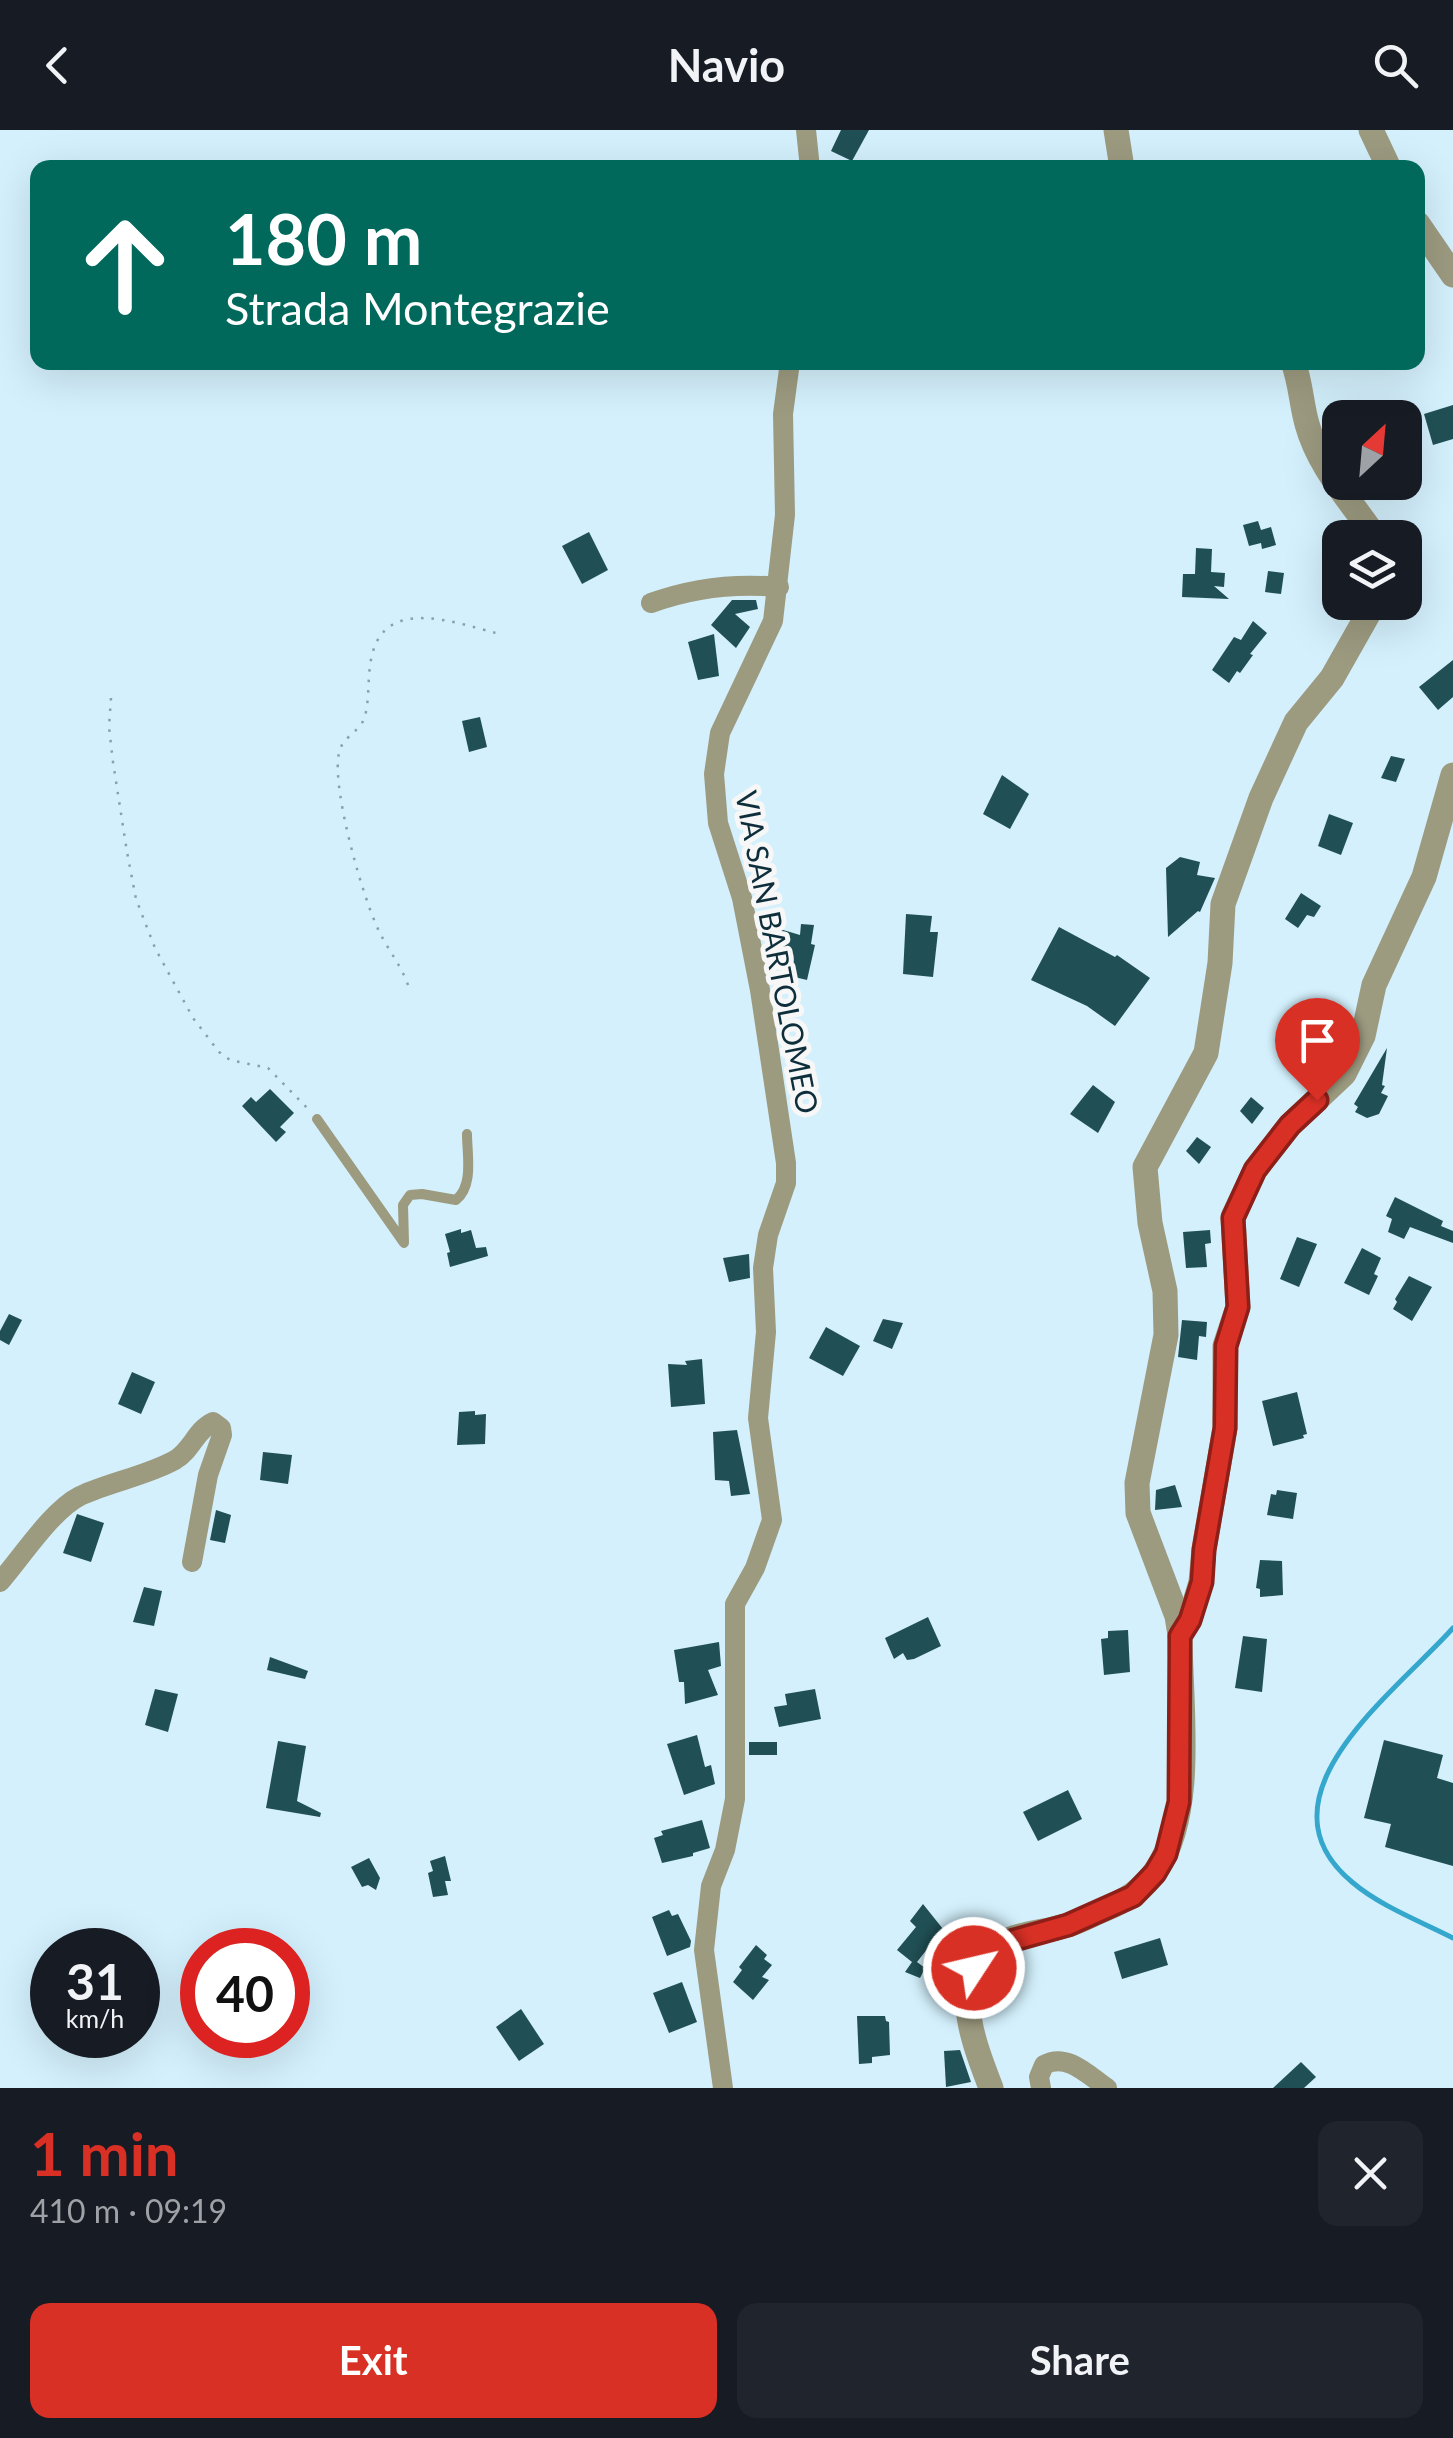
<!DOCTYPE html>
<meta charset="utf-8">
<style>
:root{--surface:#171b24;--page:#20242c;--text:#f1f3f6;--muted:#9ea1a6;--accent:#d93025}
body{margin:0;font-family:Lato,sans-serif;background:var(--page);color:var(--text);height:100vh;display:flex;flex-direction:column;font-size:38px;white-space:nowrap}
*{box-sizing:border-box;margin:0}
p{font-size:32px;color:var(--muted)}
.icon{flex:none;width:55px;height:55px;fill:none;stroke:currentColor;stroke-width:2;stroke-linecap:round;stroke-linejoin:round}
.map{position:relative;height:1958px;overflow:hidden}
.side{display:flex;flex-direction:column;background:var(--surface);flex:1}
.side>*{flex:none}
.hud{position:absolute;left:30px;top:30px;width:1395px;height:210px;border-radius:20px;box-shadow:0 10px 40px #0002;background:#00695c;color:#fff;overflow:hidden}
.needle{width:65px;rotate:26deg}
.fabs{position:absolute;left:1322px;top:270px;display:grid;gap:20px}
.fabs a{display:grid;place-items:center;width:100px;height:100px;border-radius:20px;background:var(--surface);box-shadow:0 10px 40px #0002;font-size:50px}
.speed{position:absolute;left:30px;top:1798px;display:flex;gap:20px;font-size:50px;font-weight:700;text-align:center}
.speed>*{display:grid;place-content:center;width:130px;height:130px;border-radius:50%;background:var(--surface);box-shadow:0 10px 40px #0002;line-height:1}
.speed small{font-size:25px;font-weight:400}
.speed .limit{border:15px solid #d22;background:#fff;color:#111}
.pin{position:absolute;display:grid;place-items:center;width:85px;height:85px;color:#fff;margin:-102px -42px;border-radius:50% 50% 50% 0;rotate:-45deg;box-shadow:0 0 10px #0007}
.pin .icon{rotate:45deg}
.me{position:absolute;width:110px;margin:-55px;rotate:55deg;stroke-linejoin:round;filter:drop-shadow(0 0 8px #0008)}
.turn{display:flex;align-items:center;gap:35px;height:210px;padding:0 30px;font-size:45px}
.turn .icon{width:130px;height:130px;stroke-width:2.5}
.turn b{display:block;font-size:70px;line-height:85px}
.round{display:grid;place-items:center;flex:none;width:105px;height:105px;border-radius:20px;background:var(--page)}
.head{display:flex;align-items:center;justify-content:space-between;height:170px;padding:0 30px}
h1{font-size:60px;font-weight:700;line-height:75px;color:var(--accent)}
.button{display:flex;gap:20px;margin-top:auto;padding:20px 30px}
.button a{flex:1;height:115px;border-radius:20px;background:var(--accent);color:#fff;font-size:40px;font-weight:700;line-height:115px;text-align:center}
.button a+a{background:var(--page);color:var(--text)}
header{display:flex;justify-content:space-between;align-items:center;height:130px;padding:0 30px;background:var(--surface);font-size:45px;font-weight:700}
.map>svg:first-child{display:block}
.lines{fill:none;stroke-linecap:round;stroke-linejoin:round}
.stream{stroke:#35a7cd;stroke-width:5}
.building{fill:#205055}
.path{stroke:#83a2ae;stroke-width:2.5;stroke-dasharray:2.5 8;stroke-linecap:butt}
.service{stroke:#9c9a7f;stroke-width:10}
.minor{stroke:#9c9a7f;stroke-width:20}
.tertiary{stroke:#9c9a7f;stroke-width:25}
.route-casing{stroke:#8d1f18;stroke-width:25}
.route{stroke:#d93025;stroke-width:18}
.labels{text-anchor:middle;dominant-baseline:central;stroke-width:10;stroke-linejoin:round;paint-order:stroke}
.street-label{font-size:30px;fill:#0d2e3a;stroke:#f7f7f7}
</style>
<header><svg class="icon" aria-label="back" viewBox="0 0 24 24"><path d="M15 5l-7 7 7 7"/></svg>Navio<svg class="icon" aria-label="search" viewBox="0 0 24 24"><circle cx="10" cy="10" r="6"/><path d="M15 15l6 6"/></svg></header>
<div class="map">
<svg width="1453" height="1958" viewBox="0 0 1453 1958">
<rect width="100%" height="100%" fill="#d3f0fc"/>
<g class="lines">
<path class="stream" d="M 1453,1498 C 1397,1561 1250,1667 1352,1752 C 1380,1776 1420,1791 1453,1808"/>
</g>
<g class="building">
<polygon points="841,0 869,0 852,31 831,21"/>
<polygon points="1453,275 1453,309 1433,315 1424,284"/>
<polygon points="1258,391 1261,400 1271,397 1276,415 1262,419 1261,413 1249,416 1243,395"/>
<polygon points="589,402 608,440 582,454 562,416"/>
<polygon points="1196,418 1212,419 1211,442 1225,443 1224,457 1214,456 1229,469 1182,467 1183,444 1195,444"/>
<polygon points="1268,441 1284,443 1281,464 1265,462"/>
<polygon points="732,470 756,470 758,479 735,484 750,497 736,518 711,495"/>
<polygon points="1253,491 1267,503 1250,524 1253,525 1240,543 1237,541 1229,553 1212,540 1234,507 1241,510"/>
<polygon points="714,504 719,546 698,550 688,512"/>
<polygon points="1453,530 1453,567 1438,580 1419,557"/>
<polygon points="480,587 487,617 469,622 462,591"/>
<polygon points="1391,626 1405,629 1396,652 1381,648"/>
<polygon points="1002,645 1029,664 1010,699 983,684"/>
<polygon points="1329,684 1353,693 1341,725 1318,716"/>
<polygon points="1180,727 1200,732 1197,745 1215,748 1200,782 1198,781 1168,807 1166,738"/>
<polygon points="1301,763 1321,776 1314,787 1307,785 1298,798 1285,789"/>
<polygon points="906,784 932,786 930,802 938,802 933,847 903,844"/>
<polygon points="801,794 814,795 811,814 815,815 807,850 786,845 788,833 776,825 777,821 768,819 773,797 800,805"/>
<polygon points="1059,797 1115,827 1117,825 1150,848 1115,896 1087,876 1031,850"/>
<polygon points="1387,918 1382,955 1385,956 1381,963 1388,966 1379,984 1367,988 1355,982 1358,977 1354,974"/>
<polygon points="1093,955 1115,972 1098,1003 1070,984"/>
<polygon points="270,959 294,983 280,997 286,1002 276,1012 242,976 251,967 256,972"/>
<polygon points="1251,967 1264,978 1252,994 1240,981"/>
<polygon points="1197,1007 1211,1017 1199,1034 1186,1021"/>
<polygon points="1395,1067 1443,1091 1441,1096 1453,1101 1453,1113 1410,1097 1404,1109 1388,1102 1392,1089 1386,1086"/>
<polygon points="461,1099 461,1103 471,1100 476,1118 486,1117 488,1126 450,1137 447,1123 450,1122 445,1104"/>
<polygon points="1210,1100 1211,1113 1205,1114 1207,1137 1186,1138 1183,1102"/>
<polygon points="1297,1107 1317,1114 1299,1157 1280,1149"/>
<polygon points="1362,1118 1381,1128 1374,1144 1378,1146 1369,1165 1344,1153"/>
<polygon points="749,1124 750,1148 729,1152 723,1128"/>
<polygon points="1409,1146 1432,1157 1412,1191 1393,1179 1397,1172 1395,1169"/>
<polygon points="9,1184 22,1190 9,1215 0,1210 0,1201"/>
<polygon points="883,1189 903,1193 892,1219 873,1211"/>
<polygon points="1182,1190 1207,1192 1206,1207 1199,1206 1197,1230 1178,1227"/>
<polygon points="826,1197 860,1216 843,1246 809,1228"/>
<polygon points="702,1229 705,1274 671,1277 668,1234 687,1235 685,1231"/>
<polygon points="132,1242 155,1252 141,1284 118,1274"/>
<polygon points="1297,1262 1307,1304 1303,1305 1304,1308 1273,1316 1262,1271"/>
<polygon points="475,1281 475,1285 486,1284 485,1314 457,1315 459,1282"/>
<polygon points="737,1300 750,1364 731,1366 729,1351 715,1350 713,1302"/>
<polygon points="263,1322 292,1325 288,1354 260,1350"/>
<polygon points="1175,1355 1182,1377 1155,1380 1156,1360"/>
<polygon points="1277,1360 1297,1363 1293,1389 1267,1385 1271,1364 1276,1365"/>
<polygon points="216,1380 231,1385 225,1413 210,1410"/>
<polygon points="77,1384 104,1393 91,1432 63,1423"/>
<polygon points="1260,1430 1282,1431 1283,1465 1260,1467 1260,1459 1256,1458"/>
<polygon points="144,1457 162,1461 154,1496 133,1492"/>
<polygon points="928,1487 941,1516 914,1529 907,1530 903,1523 894,1529 885,1508"/>
<polygon points="1128,1500 1130,1542 1104,1545 1101,1509 1108,1508 1108,1501"/>
<polygon points="1243,1506 1267,1509 1262,1562 1235,1558"/>
<polygon points="719,1512 721,1536 708,1540 718,1565 685,1574 684,1552 679,1552 674,1520"/>
<polygon points="270,1527 308,1541 305,1549 267,1540"/>
<polygon points="155,1559 178,1564 168,1602 145,1595"/>
<polygon points="815,1559 821,1589 779,1597 774,1577 787,1575 785,1564"/>
<polygon points="697,1605 705,1637 711,1635 715,1654 684,1665 667,1614"/>
<polygon points="1384,1610 1443,1625 1437,1648 1453,1653 1453,1736 1385,1717 1391,1694 1364,1688"/>
<polygon points="278,1611 306,1616 297,1671 321,1683 320,1687 266,1678"/>
<rect x="749" y="1612" width="28" height="13"/>
<polygon points="1068,1660 1082,1689 1038,1711 1023,1682"/>
<polygon points="702,1690 710,1718 693,1723 693,1726 662,1733 654,1708 663,1705 661,1701"/>
<polygon points="445,1726 451,1751 445,1751 448,1765 433,1767 428,1743 433,1741 430,1731"/>
<polygon points="369,1728 380,1748 376,1760 368,1755 362,1757 351,1737"/>
<polygon points="923,1774 943,1799 917,1832 925,1838 920,1848 905,1842 912,1832 897,1820 916,1797 910,1791"/>
<polygon points="669,1780 672,1786 678,1784 691,1811 690,1817 667,1826 652,1787"/>
<polygon points="1160,1808 1168,1835 1122,1849 1114,1822"/>
<polygon points="756,1815 767,1825 764,1829 772,1835 762,1847 769,1850 753,1870 733,1852 742,1840 739,1837"/>
<polygon points="682,1852 697,1892 669,1903 653,1863"/>
<polygon points="521,1879 544,1914 519,1931 496,1897"/>
<polygon points="857,1886 885,1886 886,1891 889,1892 890,1925 872,1927 872,1933 859,1934"/>
<polygon points="960,1920 971,1952 946,1957 944,1921"/>
<polygon points="1301,1932 1316,1947 1304,1958 1273,1958"/>
</g>
<g class="lines">
<g class="path">
<polyline points="111,568 109,597 113,632 127,722 136,769 155,818 193,888 219,922 230,930 268,938 308,979"/>
<path d="M 408,855 C 401,835 388,820 379,801 C 363,769 331,657 339,623 C 342,606 361,602 365,586 C 370,567 367,545 372,525 C 386,467 453,492 496,503"/>
</g>
<path class="service" d="M 317,989 L 404,1113 L 403,1075 L 410,1065 L 422,1064 L 456,1070 C 474,1055 467,1025 467,1004"/>
<g class="minor">
<polyline points="806,0 810,38"/>
<path d="M 651,473 C 692,458 736,453 779,457"/>
<path d="M 0,1452 C 21,1428 52,1380 80,1366 C 110,1352 146,1346 175,1330 C 192,1320 196,1300 213,1292 L 221,1298 L 222,1305 L 208,1345 L 192,1432"/>
<polyline points="723,1958 704,1820 711,1756 725,1720 735,1669 735,1474 755,1438 772,1390 758,1288 766,1202 763,1138 768,1105 786,1053 786,1033 760,860 742,768 718,693 714,644 720,603 773,491 785,385 783,284 790,232"/>
<path d="M 1041,1958 L 1039,1947 L 1044,1935 C 1067,1922 1088,1945 1107,1958"/>
</g>
<g class="tertiary">
<polyline points="1116,0 1122,38"/>
<polyline points="1371,0 1389,38"/>
<polyline points="1418,94 1453,145"/>
<path d="M 1293,232 C 1301,253 1301,273 1307,294 C 1319,338 1351,371 1376,408"/>
<polyline points="1180,1505 1190,1489 1201,1452 1204,1419 1225,1298 1225,1216 1238,1177 1233,1087 1255,1040 1290,995 1344,944 1363,906 1374,855 1424,747 1453,645"/>
<path d="M 991,1958 C 974,1913 944,1843 1001,1813 C 1020,1803 1047,1802 1068,1795 C 1080,1791 1091,1785 1103,1780 C 1126,1770 1143,1761 1157,1739 C 1196,1680 1180,1574 1180,1505 L 1177,1486 L 1138,1383 L 1137,1353 L 1166,1205 L 1165,1161 L 1150,1093 L 1145,1037 L 1206,923 L 1220,833 L 1223,774 L 1261,668 L 1296,592 L 1332,548 L 1375,472"/>
</g>
</g>
<g class="lines">
<defs>
<polyline id="route" points="974,1838 1000,1814 1068,1795 1133,1766 1155,1743 1166,1724 1179,1672 1180,1506 1190,1490 1202,1452 1204,1420 1225,1298 1226,1216 1238,1177 1233,1088 1255,1040 1290,995 1317,970"/>
</defs>
<use href="#route" class="route-casing"/>
<use href="#route" class="route"/>
</g>
<g class="labels">
<g class="street-label">
<text transform="translate(778 822) rotate(79)">VIA SAN BARTOLOMEO</text>
</g>
</g>
</svg>
<div class="fabs">
<a><svg class="needle" viewBox="-14 -14 28 28"><path d="M0-13l5 13h-10z" fill="#e53935"/><path d="M0 13l5-13h-10z" fill="#9ea1a6"/></svg></a>
<a><svg class="icon" aria-label="layers" viewBox="0 0 24 24"><path d="M12 4l9 5-9 5-9-5zM3 14l9 5 9-5"/></svg></a>
</div>
<div class="speed"><div>31<small>km/h</small></div><div class="limit">40</div></div>
<div class="pin" style="left:1317px;top:970px;background:#d93025"><svg class="icon" aria-label="arrive" viewBox="0 0 24 24"><path d="M6 21V4h12l-3 4 3 4H6"/></svg></div>
<svg class="me" style="left:974px;top:1838px" viewBox="-20 -20 40 40"><circle r="17" fill="#d93025" stroke="#fff" stroke-width="3"/><path d="M0-11L8 9 0 5-8 9z" fill="#fff"/></svg>
<div class="hud">
<div class="turn"><svg class="icon" aria-label="ahead" viewBox="0 0 24 24"><path d="M12 20V5M6 11l6-6 6 6"/></svg><div><b>180 m</b>Strada Montegrazie</div></div>
</div>
</div>
<section class="side">
<div class="head"><div><h1>1 min</h1><p>410 m · 09:19</p></div><a class="round"><svg class="icon" aria-label="close" viewBox="0 0 24 24"><path d="M6 6l12 12M18 6L6 18"/></svg></a></div>
<div class="button"><a>Exit</a><a>Share</a></div>
</section>
